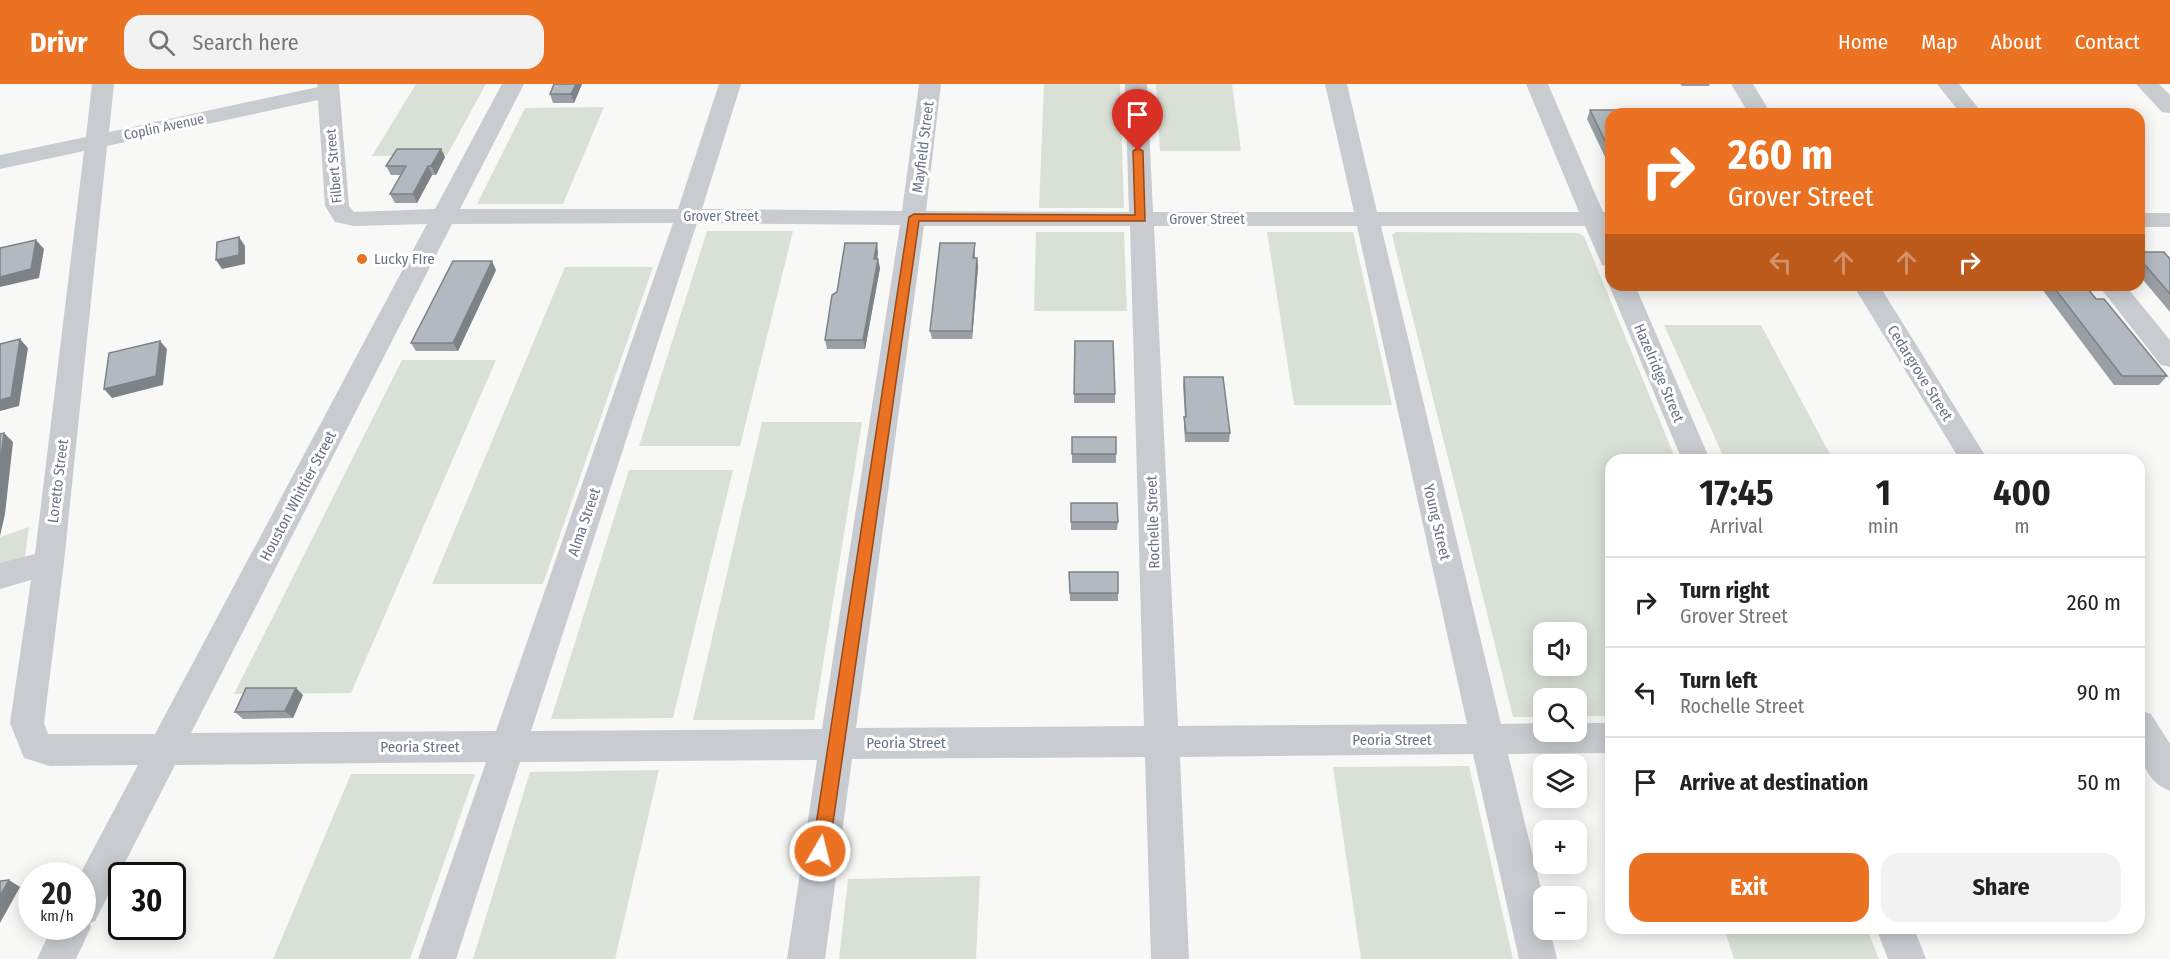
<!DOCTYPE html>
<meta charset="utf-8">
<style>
:root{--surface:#fff;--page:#f2f2f2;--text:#222;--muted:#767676;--line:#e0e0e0;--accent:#eb7123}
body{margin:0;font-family:"Fira Sans Condensed",sans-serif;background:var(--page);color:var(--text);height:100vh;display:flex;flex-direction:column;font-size:22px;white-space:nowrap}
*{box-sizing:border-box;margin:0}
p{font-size:20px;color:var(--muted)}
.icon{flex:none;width:33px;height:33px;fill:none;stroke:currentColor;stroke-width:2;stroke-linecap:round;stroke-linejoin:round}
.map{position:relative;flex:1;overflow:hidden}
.details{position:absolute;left:1605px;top:370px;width:540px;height:480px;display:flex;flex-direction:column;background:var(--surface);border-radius:18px;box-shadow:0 3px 15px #0003}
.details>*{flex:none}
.top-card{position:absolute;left:1605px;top:24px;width:540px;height:183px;border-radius:18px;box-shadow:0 3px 15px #0003;background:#eb7123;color:#fff;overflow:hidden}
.controls{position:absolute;left:1533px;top:538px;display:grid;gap:12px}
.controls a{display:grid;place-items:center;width:54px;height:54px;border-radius:12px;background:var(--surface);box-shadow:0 3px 15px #0003;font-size:30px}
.speed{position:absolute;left:18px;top:778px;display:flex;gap:12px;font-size:30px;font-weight:700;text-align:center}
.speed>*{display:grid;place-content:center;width:78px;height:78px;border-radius:50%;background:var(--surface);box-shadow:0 3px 15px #0003;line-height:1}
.speed small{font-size:15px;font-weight:400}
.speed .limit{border:3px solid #111;border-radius:9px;background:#fff;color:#111}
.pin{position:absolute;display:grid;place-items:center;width:51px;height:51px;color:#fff;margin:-62px -26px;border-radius:50% 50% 50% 0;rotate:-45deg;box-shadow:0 0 6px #0007}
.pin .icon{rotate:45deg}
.me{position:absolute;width:66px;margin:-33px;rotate:8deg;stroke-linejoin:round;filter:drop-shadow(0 0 4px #0008)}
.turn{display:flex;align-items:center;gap:21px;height:126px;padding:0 24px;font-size:27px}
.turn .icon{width:78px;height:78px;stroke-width:2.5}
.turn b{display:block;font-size:42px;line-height:51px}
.lanes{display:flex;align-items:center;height:57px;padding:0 24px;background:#0003;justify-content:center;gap:30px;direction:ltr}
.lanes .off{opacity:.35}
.eta{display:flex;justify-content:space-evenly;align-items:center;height:102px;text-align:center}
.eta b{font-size:36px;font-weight:700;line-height:42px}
.action{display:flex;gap:12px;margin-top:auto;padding:12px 24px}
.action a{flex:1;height:69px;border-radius:18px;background:var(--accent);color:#fff;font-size:24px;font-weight:700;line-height:69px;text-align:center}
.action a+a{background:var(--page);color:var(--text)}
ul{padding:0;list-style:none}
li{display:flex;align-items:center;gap:18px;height:90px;padding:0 24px;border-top:2px solid var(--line)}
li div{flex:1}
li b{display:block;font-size:22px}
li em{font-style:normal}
header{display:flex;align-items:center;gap:36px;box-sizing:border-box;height:84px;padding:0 30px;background:var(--accent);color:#fff}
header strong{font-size:28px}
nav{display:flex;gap:33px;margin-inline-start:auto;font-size:21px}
.search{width:420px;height:54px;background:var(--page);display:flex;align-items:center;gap:15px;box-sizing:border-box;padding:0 21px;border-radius:18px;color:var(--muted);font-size:22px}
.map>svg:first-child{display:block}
.green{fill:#d9e1d6;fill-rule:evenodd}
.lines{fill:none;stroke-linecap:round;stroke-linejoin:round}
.minor{fill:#c8cbcf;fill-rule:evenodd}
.wall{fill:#9a9fa5}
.shaded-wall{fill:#7d8286}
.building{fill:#b3b9c0;stroke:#7d8286;stroke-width:1.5}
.route{fill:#eb7123;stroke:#994917;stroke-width:1.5}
.poi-dot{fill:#eb7123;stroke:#fff;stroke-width:2}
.labels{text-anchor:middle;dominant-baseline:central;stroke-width:6;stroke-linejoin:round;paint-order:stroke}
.far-street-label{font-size:14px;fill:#667488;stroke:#fff}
.street-label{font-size:15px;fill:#667488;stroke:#fff}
.poi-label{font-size:15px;fill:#667488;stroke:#fff;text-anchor:start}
</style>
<header>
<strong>Drivr</strong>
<div class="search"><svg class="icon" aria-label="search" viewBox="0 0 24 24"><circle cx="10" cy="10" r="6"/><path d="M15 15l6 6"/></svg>Search here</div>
<nav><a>Home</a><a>Map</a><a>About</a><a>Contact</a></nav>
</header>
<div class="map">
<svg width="2170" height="875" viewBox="0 0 2170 875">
<rect width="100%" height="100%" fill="#f8f8f6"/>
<g class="green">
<polygon points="416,0 486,0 447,71 372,72"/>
<polygon points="1044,0 1120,0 1124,124 1039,124"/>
<polygon points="1156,0 1232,0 1241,67 1160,67"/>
<polygon points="604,23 563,120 477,120 525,24"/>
<polygon points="707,147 793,147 740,362 639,362"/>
<polygon points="1036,148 1124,148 1127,227 1034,227"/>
<polygon points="1267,148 1353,148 1392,321 1294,321"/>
<path d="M 1396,148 L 1578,149 L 1584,152 L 1676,376 L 1611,376 L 1611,632 L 1577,632 L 1576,615 L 1544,615 L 1543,633 L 1513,633 L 1392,151 ZM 1544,549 L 1576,549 L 1576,582 L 1544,582 Z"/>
<polygon points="565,183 653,183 543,500 432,500"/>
<polygon points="1664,241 1761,241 1833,376 1725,376"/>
<polygon points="402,276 496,276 351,609 234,610"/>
<polygon points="762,338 862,338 814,636 693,636"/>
<polygon points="629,386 733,386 673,634 551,635"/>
<polygon points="29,443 25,473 0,481 0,453"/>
<polygon points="1469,682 1513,875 1361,875 1333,683"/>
<polygon points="659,686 615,875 473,875 530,688"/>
<polygon points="351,690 475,690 410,875 273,875"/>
<polygon points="980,792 976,875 839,875 848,795"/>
<polygon points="1724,845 1867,845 1879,875 1734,875"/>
</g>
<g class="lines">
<g class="minor">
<path d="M 92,0 L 114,0 L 109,48 L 318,3 L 317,0 L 339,0 L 349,122 L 354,128 L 435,125 L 502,0 L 524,0 L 460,125 L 678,125 L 719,0 L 741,0 L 702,125 L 902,127 L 919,0 L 941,0 L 926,127 L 1129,128 L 1125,0 L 1147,0 L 1153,128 L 1354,128 L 1325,0 L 1347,0 L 1377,128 L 1579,128 L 1526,0 L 1548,0 L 1603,128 L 1611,128 L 1611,183 L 1602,181 L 1585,142 L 1381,142 L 1501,640 L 1544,639 L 1544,648 L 1576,648 L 1576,639 L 1611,639 L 1611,669 L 1508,670 L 1544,817 L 1544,846 L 1550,846 L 1557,875 L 1519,875 L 1473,670 L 1180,673 L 1189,875 L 1151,875 L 1145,673 L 852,675 L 825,875 L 787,875 L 817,676 L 520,678 L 456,875 L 418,875 L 486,678 L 175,681 L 95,837 L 90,839 L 91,843 L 76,875 L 37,875 L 52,843 L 82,843 L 82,792 L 79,792 L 138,681 L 50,682 L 24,674 L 10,639 L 31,496 L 0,505 L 0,479 L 35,470 L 84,67 L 0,85 L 0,71 L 86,53 ZM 318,16 L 325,122 L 335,138 L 354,142 L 427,140 L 155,650 L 48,650 L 44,639 L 64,478 L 107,62 ZM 673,139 L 496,647 L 191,649 L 452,140 ZM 697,139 L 900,141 L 822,645 L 531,647 ZM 924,142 L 1130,142 L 1144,642 L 856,644 ZM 1154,142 L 1357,142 L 1467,640 L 1178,642 Z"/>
<polygon points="1731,0 1753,0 1771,30 1749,30"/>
<polygon points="1937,0 1959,0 1983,30 1961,30"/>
<polygon points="2136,0 2159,0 2170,11 2170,29 2162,28"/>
<rect x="2139" y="129" width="31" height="14"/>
<polygon points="1611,198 1611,201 1635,201 1710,376 1682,376 1609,201"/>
<polygon points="1853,201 1879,201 1988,376 1960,376"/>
<polygon points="2098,201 2125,201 2170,256 2170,283 2161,281"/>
<path d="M 2139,626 L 2151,630 L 2170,660 L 2170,707 C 2136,694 2139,657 2139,626 Z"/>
<polygon points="1876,844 1914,844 1926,875 1888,875"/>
</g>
</g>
<g class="wall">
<polygon points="554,0 582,0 574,19 553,19 550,10"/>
<polygon points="1680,0 1710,0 1709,2 1682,2"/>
<polygon points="1590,26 1611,30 1611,75 1606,75 1587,35"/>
<polygon points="441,65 445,73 436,91 432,91 417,119 395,119 390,110 401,91 391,91 386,82"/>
<polygon points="975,159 975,174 977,174 978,183 972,255 932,255 930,247"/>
<polygon points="878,168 877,175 880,184 865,265 827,265 825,256"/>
<polygon points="2139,168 2170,175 2170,228 2139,191"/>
<polygon points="496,186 458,267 416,267 411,259"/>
<polygon points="2039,201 2085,201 2096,215 2167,292 2159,301 2114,301"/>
<polygon points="1075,257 1115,310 1115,319 1074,319"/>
<polygon points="1184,293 1230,349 1229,358 1185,358 1184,341 1185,333 1183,302"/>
<rect x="1072" y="353" width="44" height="26"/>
<polygon points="1071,419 1118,438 1117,446 1071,446"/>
<polygon points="1069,488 1118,509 1118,517 1070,517"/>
<polygon points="303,611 293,634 243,635 235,628"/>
</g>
<g class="shaded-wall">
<polygon points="576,0 582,0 574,19 571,10"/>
<polygon points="441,65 445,73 436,91 431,82"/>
<polygon points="428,82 432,91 417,119 413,110"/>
<polygon points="239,153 245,162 245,180 222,185 216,176"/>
<polygon points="36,156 44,165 39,194 0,203 0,193"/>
<polygon points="877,159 878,168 876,184 874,175"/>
<polygon points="977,174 978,183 972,255 972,247"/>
<polygon points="878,175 880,184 865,265 863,256"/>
<polygon points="492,177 496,186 458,267 453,259"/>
<polygon points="20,255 28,264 19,322 0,327 0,316"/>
<polygon points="160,257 167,265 163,301 112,314 104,305"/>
<polygon points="4,349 13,358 5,430 0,452 0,384"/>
<polygon points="296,604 303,611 293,634 285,627"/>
<polygon points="9,796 20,803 0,839 0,812"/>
</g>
<g class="building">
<polygon points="554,0 576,0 571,10 550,10"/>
<polygon points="1590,26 1621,26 1623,30 1611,30 1611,67 1610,67"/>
<polygon points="397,65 441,65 431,82 428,82 413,110 390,110 406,82 386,82"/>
<polygon points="239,153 239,171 216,176 217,158"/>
<polygon points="36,156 31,185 0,193 0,164"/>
<polygon points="845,159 877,159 874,175 878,175 863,256 825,256 832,211 837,208"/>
<polygon points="940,159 975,159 973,174 977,174 972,247 930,247"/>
<polygon points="2139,168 2164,168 2170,175 2170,210 2139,174"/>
<polygon points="453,177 492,177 453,259 411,259"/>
<polygon points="2052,201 2085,201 2096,215 2104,215 2167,292 2122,292"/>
<polygon points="20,255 11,313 0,316 0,260"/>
<polygon points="160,257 156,292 104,305 109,269"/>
<polygon points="1075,257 1113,257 1115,310 1074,310"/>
<polygon points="1184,293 1223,293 1230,349 1186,349 1184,333 1186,333"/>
<polygon points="4,349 0,384 0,350"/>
<rect x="1072" y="353" width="44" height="17"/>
<polygon points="1071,419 1117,419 1118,438 1071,438"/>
<polygon points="1069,488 1118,488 1118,509 1070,509"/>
<polygon points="246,604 296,604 285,627 235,628"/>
<polygon points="9,796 0,812 0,797"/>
</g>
<polygon class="route" points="1138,64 1143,67 1145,137 919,137 829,767 826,773 820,775 814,773 812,767 909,133 914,130 1135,131 1133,67"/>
<circle class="poi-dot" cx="362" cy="175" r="6"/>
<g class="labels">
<g class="far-street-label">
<text transform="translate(164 43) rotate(-12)">Coplin Avenue</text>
<text transform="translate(334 82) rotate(-95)">Filbert Street</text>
<text x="721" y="132">Grover Street</text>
<text x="1207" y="135">Grover Street</text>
</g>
<g class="street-label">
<text transform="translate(923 63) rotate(-83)">Mayfield Street</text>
<text transform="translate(1659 289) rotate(67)">Hazelridge Street</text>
<text transform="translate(1920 289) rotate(58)">Cedargrove Street</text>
<text transform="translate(58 397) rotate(-83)">Loretto Street</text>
<text transform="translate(298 412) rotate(-62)">Houston Whittier Street</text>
<text transform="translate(584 438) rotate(-71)">Alma Street</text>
<text transform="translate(1153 438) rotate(-92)">Rochelle Street</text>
<text transform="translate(1437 438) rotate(77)">Young Street</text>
<text x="1392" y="656">Peoria Street</text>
<text x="906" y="659">Peoria Street</text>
<text x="420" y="663">Peoria Street</text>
</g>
<g class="poi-label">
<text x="374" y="175">Lucky FIre</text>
</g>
</g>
</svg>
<div class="controls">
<a><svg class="icon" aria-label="sound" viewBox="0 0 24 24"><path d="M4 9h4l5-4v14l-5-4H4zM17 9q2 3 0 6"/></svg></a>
<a><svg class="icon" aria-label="search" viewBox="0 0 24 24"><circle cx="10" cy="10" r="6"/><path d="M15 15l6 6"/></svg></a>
<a><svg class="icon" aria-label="layers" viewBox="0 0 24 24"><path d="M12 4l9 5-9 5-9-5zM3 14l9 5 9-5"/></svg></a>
<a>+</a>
<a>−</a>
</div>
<div class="speed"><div>20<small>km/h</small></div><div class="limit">30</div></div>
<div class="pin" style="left:1138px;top:67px;background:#d93025"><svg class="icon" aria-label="arrive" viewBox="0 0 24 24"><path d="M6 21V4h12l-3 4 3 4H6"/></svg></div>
<svg class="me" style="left:820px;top:767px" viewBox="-20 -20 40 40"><circle r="17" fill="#eb7123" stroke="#fff" stroke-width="3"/><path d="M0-11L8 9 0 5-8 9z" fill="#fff"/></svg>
<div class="top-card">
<div class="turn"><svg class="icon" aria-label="right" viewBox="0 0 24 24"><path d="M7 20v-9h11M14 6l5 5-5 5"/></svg><div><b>260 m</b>Grover Street</div></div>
<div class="lanes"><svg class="icon off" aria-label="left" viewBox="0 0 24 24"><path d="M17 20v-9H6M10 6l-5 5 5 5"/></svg><svg class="icon off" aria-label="ahead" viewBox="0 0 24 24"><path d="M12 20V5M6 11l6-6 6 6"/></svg><svg class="icon off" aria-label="ahead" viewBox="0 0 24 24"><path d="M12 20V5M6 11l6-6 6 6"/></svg><svg class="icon" aria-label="right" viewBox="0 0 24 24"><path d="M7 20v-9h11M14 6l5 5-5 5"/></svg></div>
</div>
<section class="details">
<div class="eta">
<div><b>17:45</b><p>Arrival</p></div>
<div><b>1</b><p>min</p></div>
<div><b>400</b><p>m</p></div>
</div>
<ul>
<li><svg class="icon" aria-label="right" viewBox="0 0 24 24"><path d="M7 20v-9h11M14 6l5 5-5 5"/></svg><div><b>Turn right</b><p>Grover Street</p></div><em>260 m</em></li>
<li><svg class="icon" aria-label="left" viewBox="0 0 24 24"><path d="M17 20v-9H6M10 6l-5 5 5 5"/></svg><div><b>Turn left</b><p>Rochelle Street</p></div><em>90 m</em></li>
<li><svg class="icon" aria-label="arrive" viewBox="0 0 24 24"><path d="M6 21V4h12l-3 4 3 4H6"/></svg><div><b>Arrive at destination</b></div><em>50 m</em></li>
</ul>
<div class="action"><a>Exit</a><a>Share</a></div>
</section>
</div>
